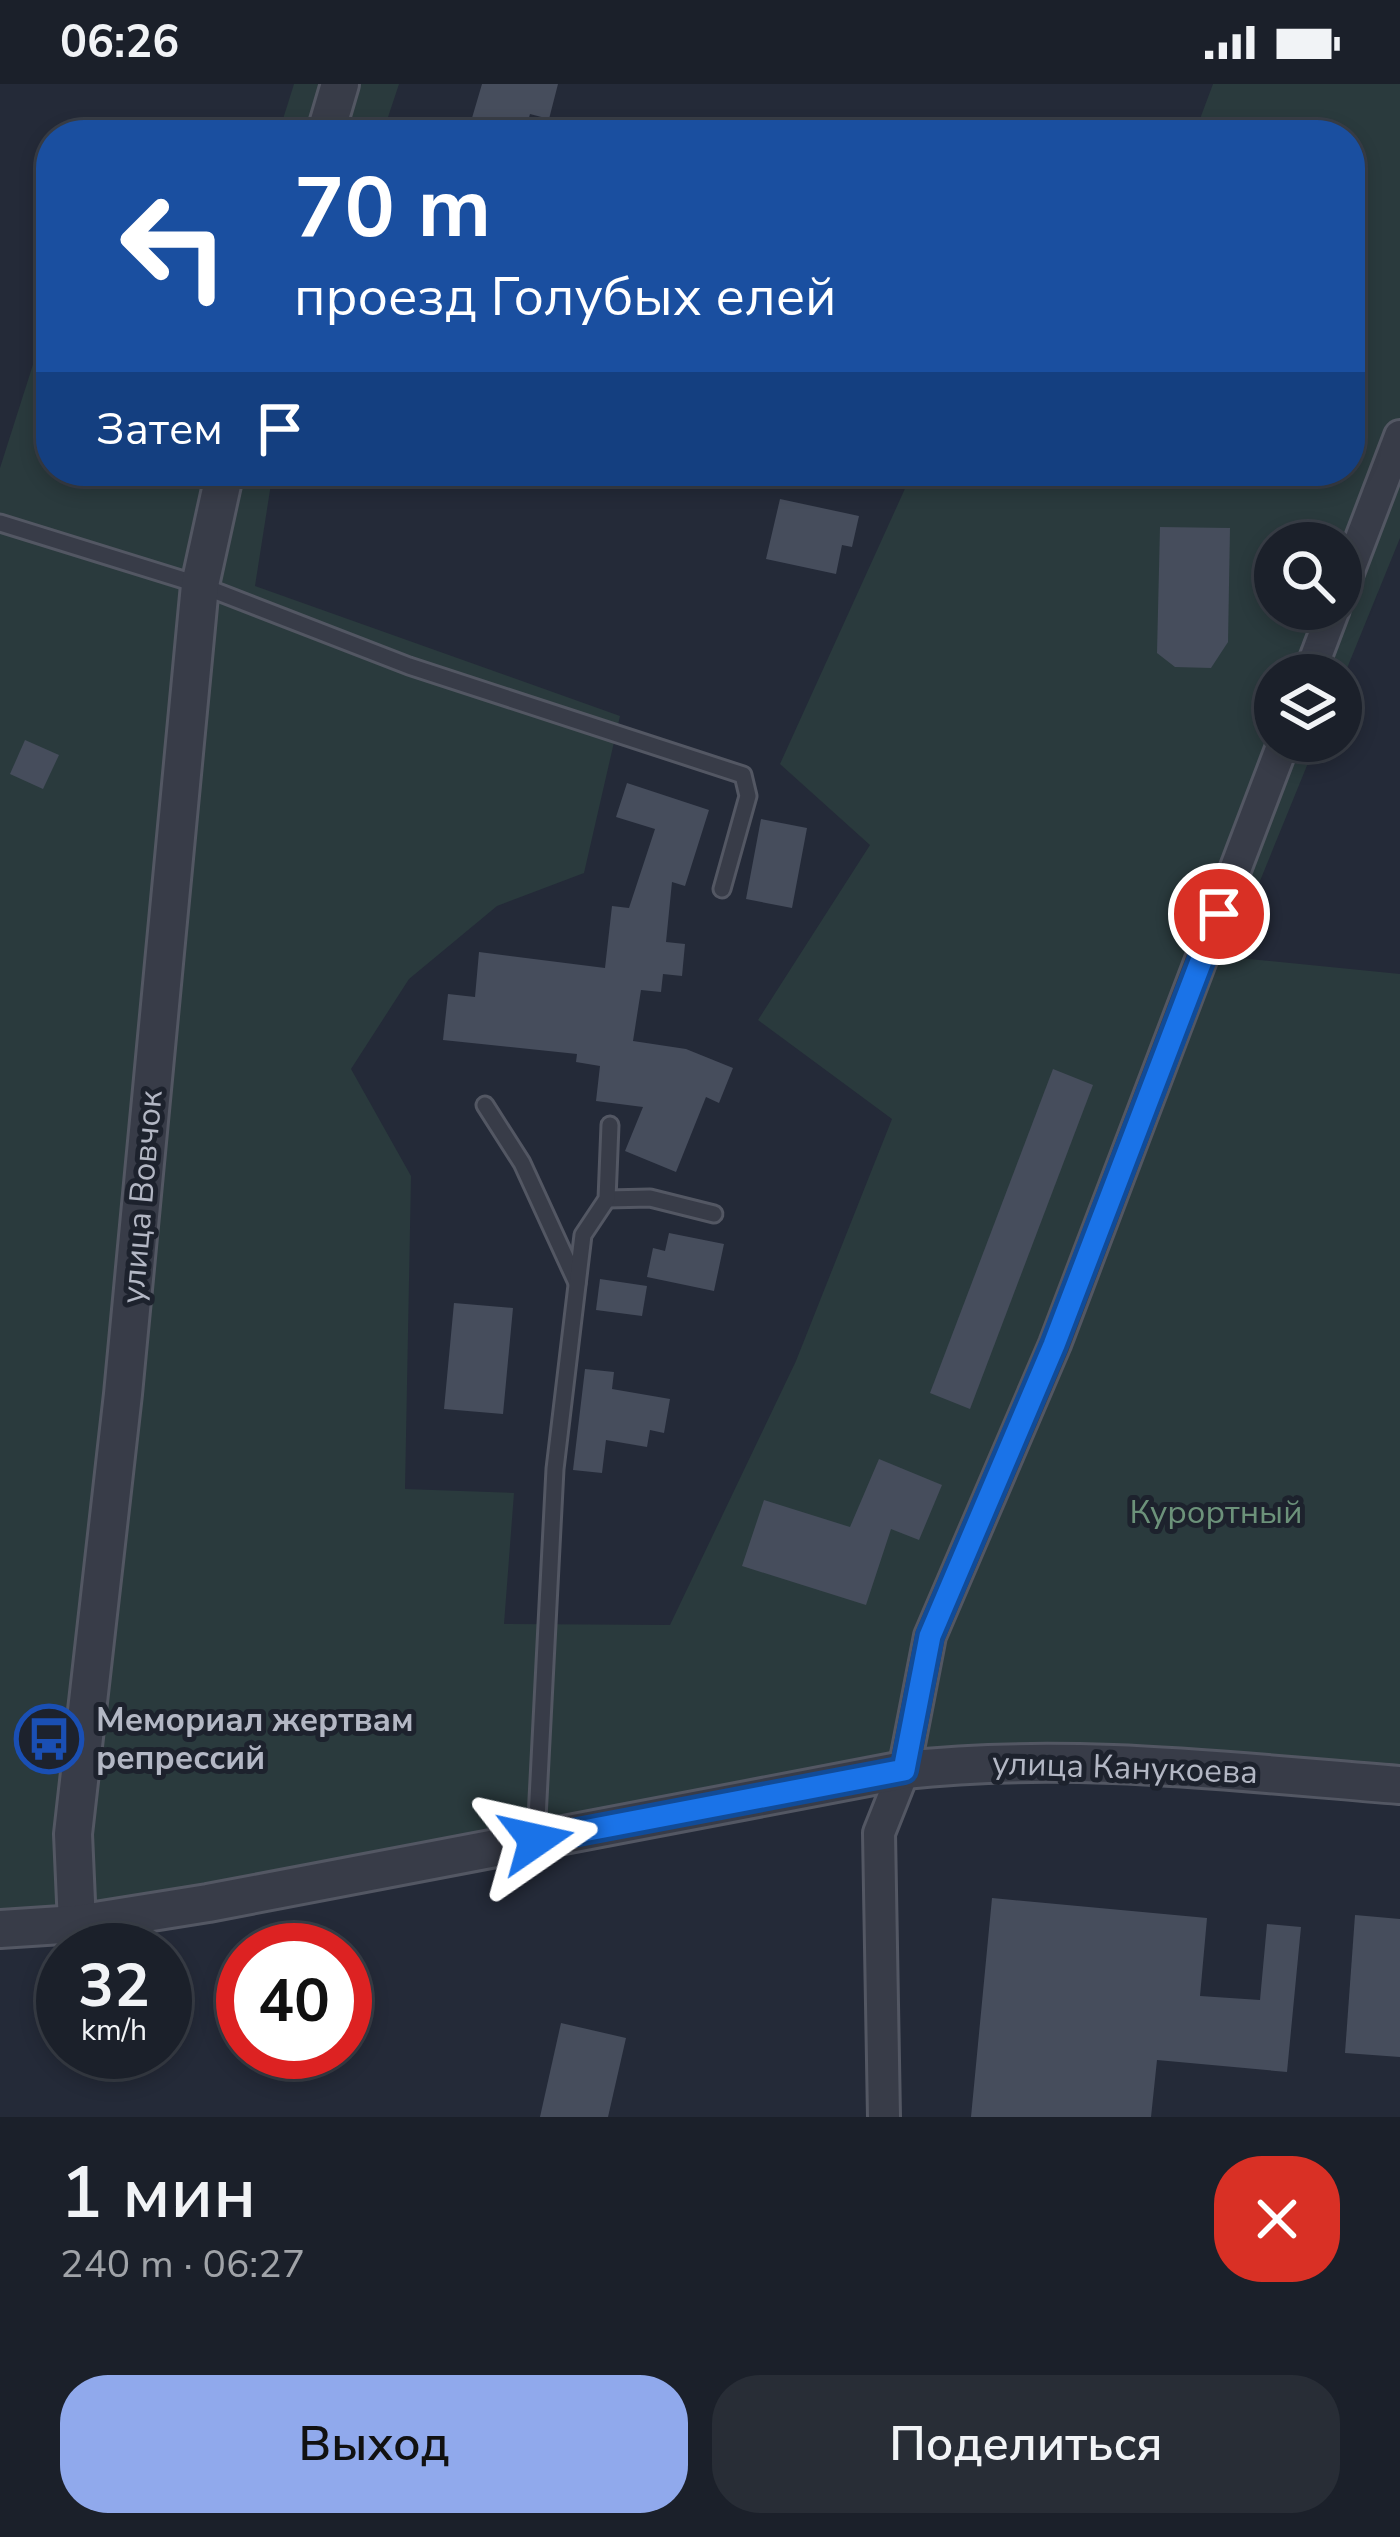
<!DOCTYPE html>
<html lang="ru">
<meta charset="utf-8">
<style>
:root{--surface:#1b202a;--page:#282d36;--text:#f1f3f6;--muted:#a0a3a8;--line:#393e47;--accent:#90a9ec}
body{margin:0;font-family:"Nunito Sans",sans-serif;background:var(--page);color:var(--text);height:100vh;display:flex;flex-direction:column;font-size:45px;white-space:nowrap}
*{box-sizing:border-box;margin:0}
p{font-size:39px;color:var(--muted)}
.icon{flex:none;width:66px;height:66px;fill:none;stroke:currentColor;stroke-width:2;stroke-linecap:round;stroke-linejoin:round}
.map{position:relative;height:2033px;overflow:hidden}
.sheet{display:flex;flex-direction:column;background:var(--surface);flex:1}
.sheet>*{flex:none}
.hud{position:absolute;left:36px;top:36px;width:1329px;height:366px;border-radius:48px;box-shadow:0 6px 18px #0003,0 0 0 3px var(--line);background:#1a4fa0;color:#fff;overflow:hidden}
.tools{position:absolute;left:1254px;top:438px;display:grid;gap:24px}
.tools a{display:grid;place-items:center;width:108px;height:108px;border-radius:50%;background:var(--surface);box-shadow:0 6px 18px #0003,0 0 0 3px var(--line);font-size:60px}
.speed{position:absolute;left:36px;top:1839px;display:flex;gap:24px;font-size:60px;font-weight:700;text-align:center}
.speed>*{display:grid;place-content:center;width:156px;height:156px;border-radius:50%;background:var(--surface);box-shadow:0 6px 18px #0003,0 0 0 3px var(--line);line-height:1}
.speed small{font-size:30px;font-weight:400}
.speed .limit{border:18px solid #d22;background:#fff;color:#111}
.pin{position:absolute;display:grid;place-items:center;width:102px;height:102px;color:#fff;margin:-51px;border:6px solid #fff;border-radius:50%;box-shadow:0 3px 12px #0007}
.me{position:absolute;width:132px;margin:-66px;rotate:79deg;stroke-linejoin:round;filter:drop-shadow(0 0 9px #0008)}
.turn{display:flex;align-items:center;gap:42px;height:252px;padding:0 60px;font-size:54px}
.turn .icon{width:156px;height:156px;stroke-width:2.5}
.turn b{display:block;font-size:84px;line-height:102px}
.then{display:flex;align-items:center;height:114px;padding:0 60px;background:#0003;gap:24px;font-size:45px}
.round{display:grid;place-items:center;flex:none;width:126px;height:126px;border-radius:48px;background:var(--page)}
.headline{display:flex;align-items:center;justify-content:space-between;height:204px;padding:0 60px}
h1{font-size:72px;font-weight:600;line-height:90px}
.action{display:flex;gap:24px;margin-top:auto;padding:24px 60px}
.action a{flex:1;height:138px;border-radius:48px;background:var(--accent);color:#111;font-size:48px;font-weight:600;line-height:138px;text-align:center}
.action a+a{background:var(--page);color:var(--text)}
.status{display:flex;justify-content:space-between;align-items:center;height:84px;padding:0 60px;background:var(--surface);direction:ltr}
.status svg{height:33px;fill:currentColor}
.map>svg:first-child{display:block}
.green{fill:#2a3a3d;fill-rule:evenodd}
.building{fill:#464d5c}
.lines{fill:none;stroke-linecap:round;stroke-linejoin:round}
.service-casing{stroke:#535763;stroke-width:21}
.minor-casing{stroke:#535763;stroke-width:36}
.tertiary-casing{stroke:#535763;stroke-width:42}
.service{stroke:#383c48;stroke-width:15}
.minor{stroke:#383c48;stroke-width:30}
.tertiary{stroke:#383c48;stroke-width:36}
.route-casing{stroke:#114b97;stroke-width:30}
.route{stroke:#1a73e8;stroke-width:21}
.labels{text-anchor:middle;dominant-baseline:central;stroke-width:10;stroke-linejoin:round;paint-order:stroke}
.street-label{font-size:33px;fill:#b3b7c4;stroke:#1d222d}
.park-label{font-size:33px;fill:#6c927a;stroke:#1d222d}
.poi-label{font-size:33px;font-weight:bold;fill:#b3b7c4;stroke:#1d222d;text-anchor:start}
</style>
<div class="status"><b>06:26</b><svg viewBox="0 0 49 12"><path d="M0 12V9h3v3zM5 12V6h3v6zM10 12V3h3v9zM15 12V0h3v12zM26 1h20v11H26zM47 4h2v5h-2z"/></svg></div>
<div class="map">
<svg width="1400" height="2033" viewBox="0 0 1400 2033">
<rect width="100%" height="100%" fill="#242a38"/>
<g class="green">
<polygon points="294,0 399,0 382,51 278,51"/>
<path d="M 1213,0 L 1400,0 L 1400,454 L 1341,599 L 1341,591 L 1275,591 L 1275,657 L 1317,657 L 1229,873 L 1400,890 L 1400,1701 L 1073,1676 L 0,1845 L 0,384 L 51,224 L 51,387 L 273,387 L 255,502 L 620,632 L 584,789 L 497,822 L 409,895 L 351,985 L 411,1092 L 405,1405 L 514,1409 L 504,1540 L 670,1541 L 796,1277 L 892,1035 L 758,936 L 870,761 L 780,680 L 913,387 L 1350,387 L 1350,51 L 1194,51 ZM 1275,459 L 1341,459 L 1341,525 L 1275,525 Z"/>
</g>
<g class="building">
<polygon points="482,0 558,0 549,35 530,30 524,51 467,51"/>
<polygon points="780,415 859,432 852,463 842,461 836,490 766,475"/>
<polygon points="1160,443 1230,444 1228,558 1211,584 1175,583 1157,569"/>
<polygon points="25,656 59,671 43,705 10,690"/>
<polygon points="627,699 709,726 685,802 672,798 666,858 685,860 682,892 663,890 661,908 641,906 633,957 686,965 733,984 719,1019 706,1013 676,1088 625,1067 643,1023 596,1017 600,982 576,978 577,970 443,956 448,910 475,913 479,868 605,884 612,822 629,824 655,745 616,733"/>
<polygon points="761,735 807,744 792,824 746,815"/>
<polygon points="1053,985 1093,1001 970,1325 930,1309"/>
<polygon points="669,1149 724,1160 714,1207 647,1193 653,1164 665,1167"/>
<polygon points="600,1195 647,1202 642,1232 596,1226"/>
<polygon points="454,1219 513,1224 503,1330 444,1325"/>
<polygon points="585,1285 614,1288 612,1305 670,1315 664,1349 650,1346 647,1363 606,1356 602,1389 573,1386"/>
<polygon points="879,1375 942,1401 919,1456 891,1445 866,1521 742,1482 764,1416 850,1443"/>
<polygon points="992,1814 1207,1834 1200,1912 1260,1916 1267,1840 1301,1843 1287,1988 1157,1976 1151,2033 971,2033"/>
<polygon points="1355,1831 1400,1835 1400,1973 1345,1969"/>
<polygon points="561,1939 626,1954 608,2033 540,2033"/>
</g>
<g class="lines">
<defs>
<g id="service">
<polyline points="0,439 200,501 409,582 743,691 748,712 722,805"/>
<polyline points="485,1021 522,1079 577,1199"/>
<polyline points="607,1115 650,1114 714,1130"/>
<polyline points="536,1754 555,1385 583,1151 607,1115 610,1041"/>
</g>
<g id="minor">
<polyline points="1341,507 1400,352"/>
<polyline points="1309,591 1334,525"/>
<polyline points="884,2033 879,1749 904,1686 930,1552 1055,1260 1284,657"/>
</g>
<g id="tertiary">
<polyline points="325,51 340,0"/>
<polyline points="77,1840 73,1750 123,1310 200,501 225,387"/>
<path d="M 0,1845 L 77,1840 L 208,1819 L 904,1686 C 1071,1668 1234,1688 1400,1701"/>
</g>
</defs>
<use href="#service" class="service-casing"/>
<use href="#minor" class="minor-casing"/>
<use href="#tertiary" class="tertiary-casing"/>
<use href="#service" class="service"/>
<use href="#minor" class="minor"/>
<use href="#tertiary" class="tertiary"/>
</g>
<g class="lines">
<defs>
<polyline id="route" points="536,1756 904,1686 930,1552 1054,1261 1219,830"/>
</defs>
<use href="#route" class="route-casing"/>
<use href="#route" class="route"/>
</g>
<defs>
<symbol id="bus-ring" viewBox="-11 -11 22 22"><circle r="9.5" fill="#1d222d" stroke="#1a4fb4" stroke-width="1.5"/><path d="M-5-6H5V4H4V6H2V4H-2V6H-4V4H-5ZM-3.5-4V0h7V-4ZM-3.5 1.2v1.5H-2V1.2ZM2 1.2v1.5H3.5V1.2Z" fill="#1a4fb4"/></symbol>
</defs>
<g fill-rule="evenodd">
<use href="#bus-ring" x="11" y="1617" width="76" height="76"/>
</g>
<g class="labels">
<g class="street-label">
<text transform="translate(142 1113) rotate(-85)">улица Вовчок</text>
<text transform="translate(1125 1684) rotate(2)">улица Канукоева</text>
</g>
<g class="park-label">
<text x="1216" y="1428">Курортный</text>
</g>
<g class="poi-label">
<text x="96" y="1636">Мемориал жертвам<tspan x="96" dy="38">репрессий</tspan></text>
</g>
</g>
</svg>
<div class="tools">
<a><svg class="icon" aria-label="search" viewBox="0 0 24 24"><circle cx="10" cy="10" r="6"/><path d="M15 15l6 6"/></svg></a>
<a><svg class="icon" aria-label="layers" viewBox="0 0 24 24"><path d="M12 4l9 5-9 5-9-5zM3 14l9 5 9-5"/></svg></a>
</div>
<div class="speed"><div>32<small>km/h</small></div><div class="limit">40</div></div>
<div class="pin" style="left:1219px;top:830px;background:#d93025"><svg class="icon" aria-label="arrive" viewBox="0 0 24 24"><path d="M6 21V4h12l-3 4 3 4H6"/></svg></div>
<svg class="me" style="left:536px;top:1756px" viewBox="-20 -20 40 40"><path d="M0-17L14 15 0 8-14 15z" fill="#1a73e8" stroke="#fff" stroke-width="4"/></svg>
<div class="hud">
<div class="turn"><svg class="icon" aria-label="left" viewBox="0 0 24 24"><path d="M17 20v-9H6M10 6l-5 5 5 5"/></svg><div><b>70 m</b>проезд Голубых елей</div></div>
<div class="then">Затем<svg class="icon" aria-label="arrive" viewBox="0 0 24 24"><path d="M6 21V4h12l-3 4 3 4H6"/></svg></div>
</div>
</div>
<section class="sheet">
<div class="headline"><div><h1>1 мин</h1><p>240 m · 06:27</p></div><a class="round" style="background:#d93025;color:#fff"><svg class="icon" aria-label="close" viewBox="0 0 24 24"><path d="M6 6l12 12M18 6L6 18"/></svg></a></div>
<div class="action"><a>Выход</a><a>Поделиться</a></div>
</section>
